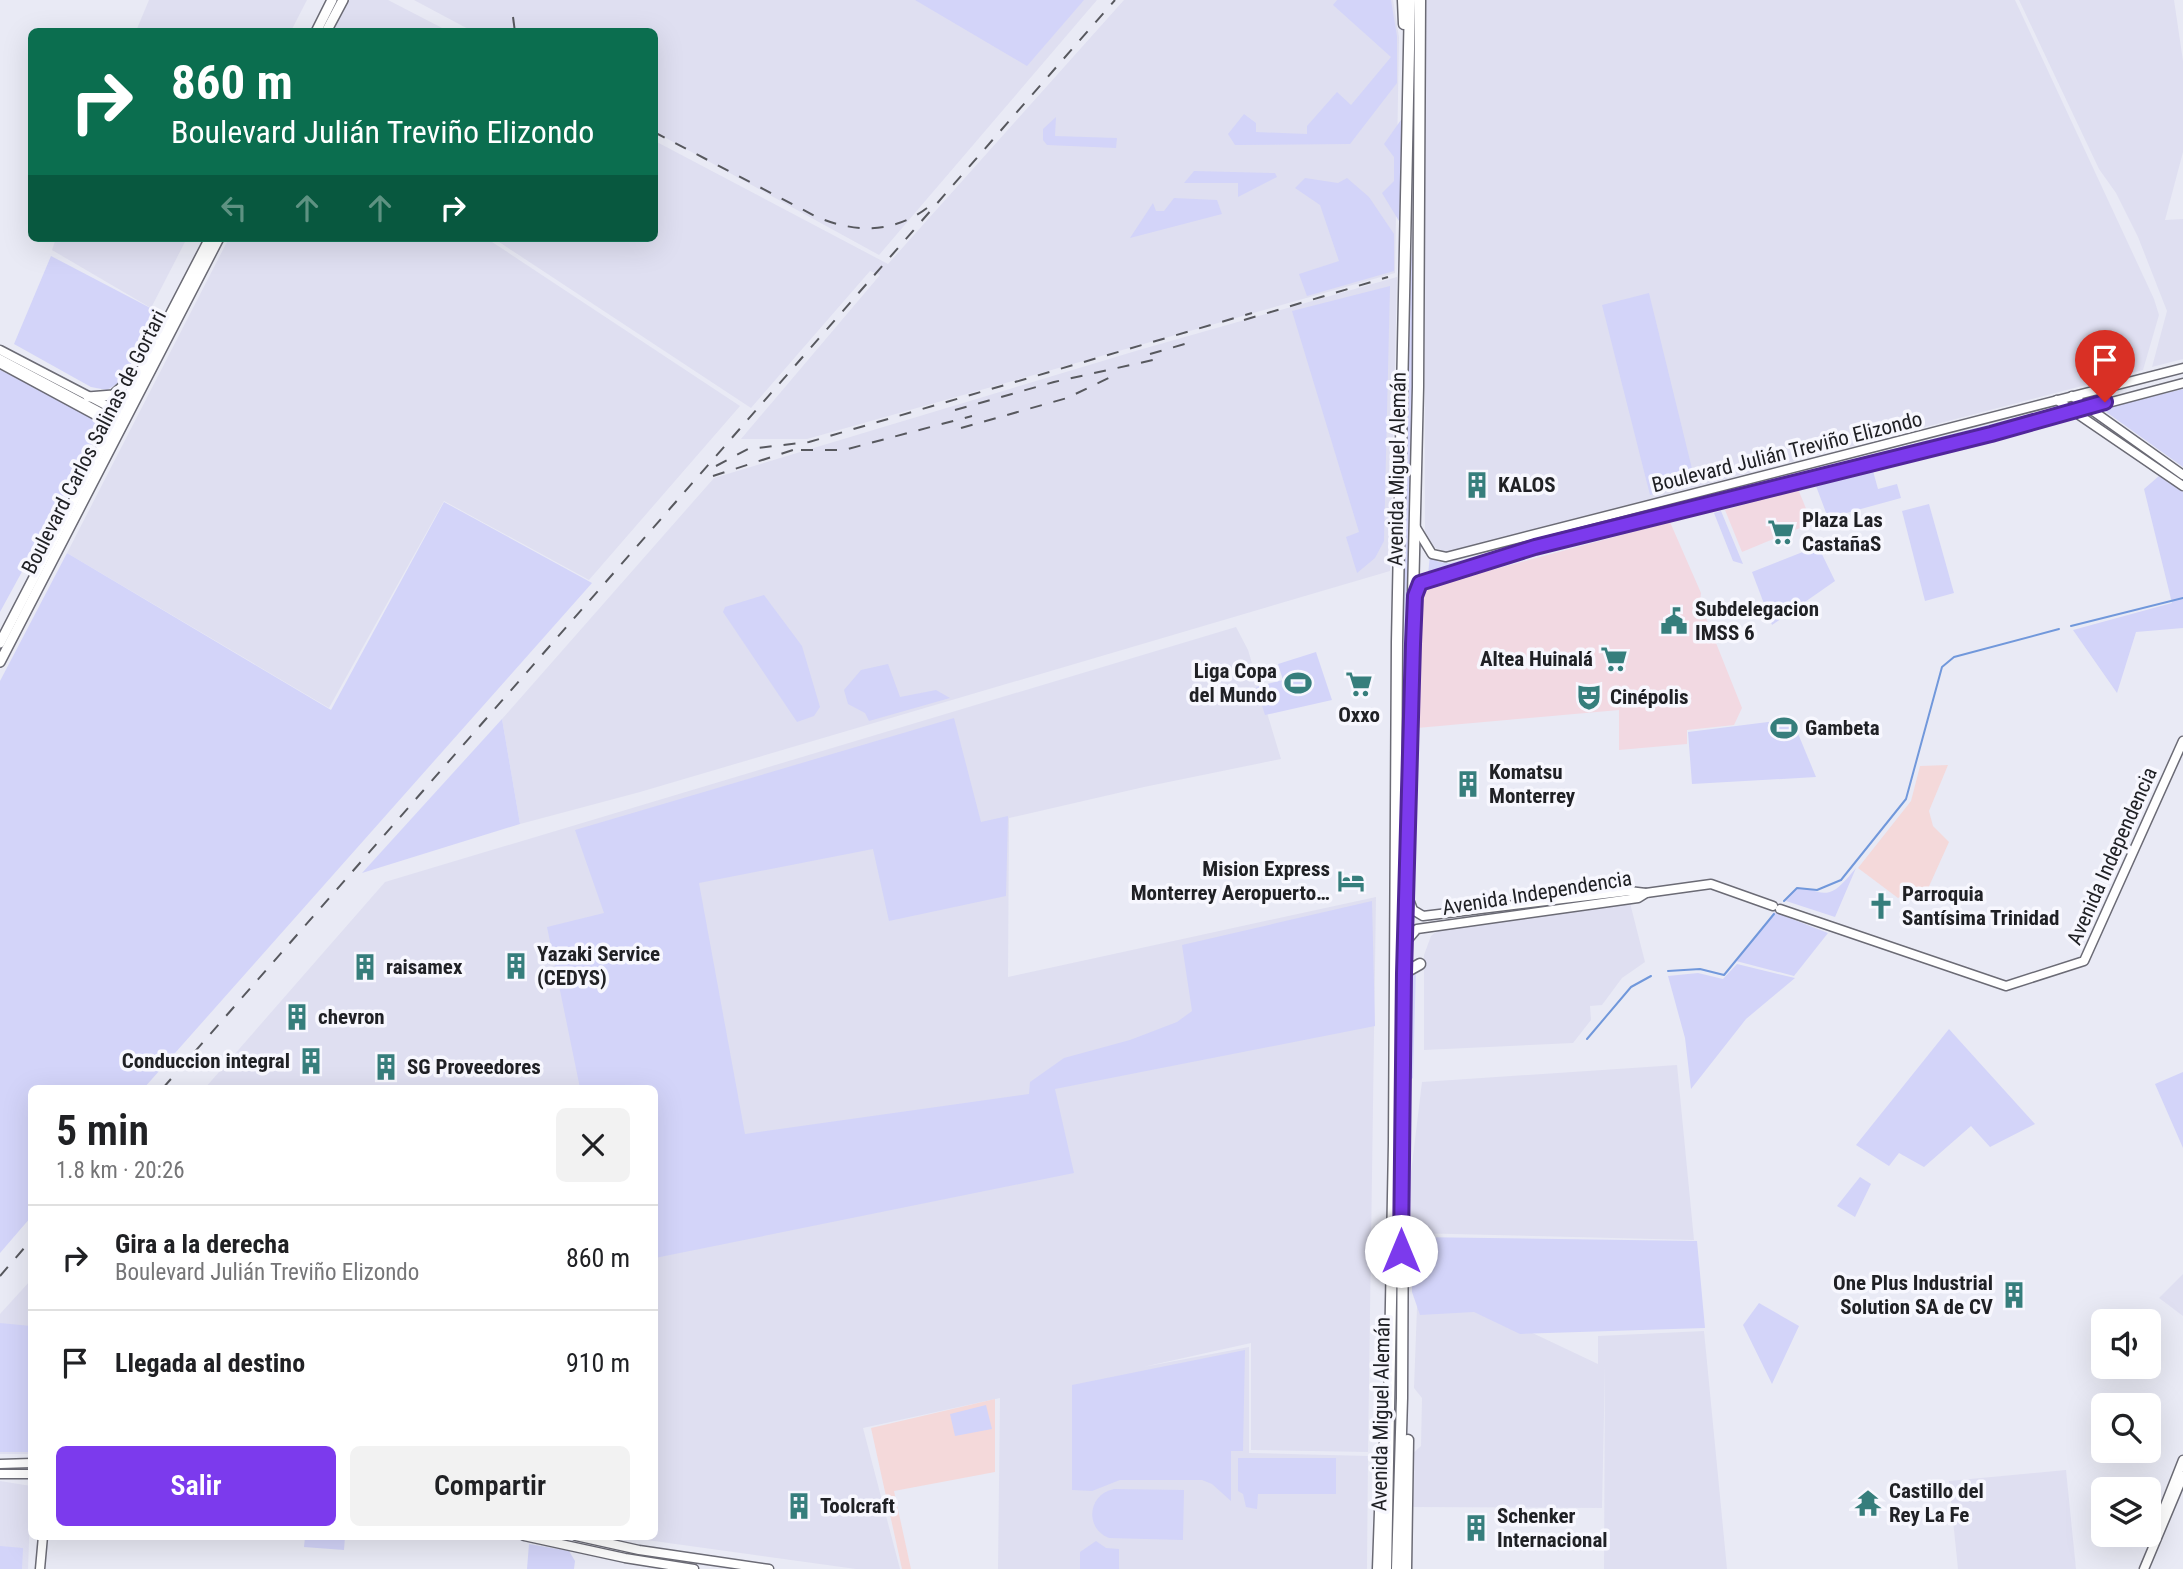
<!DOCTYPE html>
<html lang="es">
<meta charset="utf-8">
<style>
:root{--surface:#fff;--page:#f2f2f2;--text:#202124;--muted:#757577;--line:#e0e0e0;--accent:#7c3aed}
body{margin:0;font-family:"Roboto Condensed",sans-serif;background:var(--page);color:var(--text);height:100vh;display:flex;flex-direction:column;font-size:26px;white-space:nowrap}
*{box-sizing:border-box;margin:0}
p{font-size:23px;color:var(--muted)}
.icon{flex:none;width:38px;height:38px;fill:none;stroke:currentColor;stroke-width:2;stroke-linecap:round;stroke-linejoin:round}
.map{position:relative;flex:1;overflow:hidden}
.sheet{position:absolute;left:28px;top:1085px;width:630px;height:455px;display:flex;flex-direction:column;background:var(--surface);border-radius:10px;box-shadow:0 7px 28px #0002}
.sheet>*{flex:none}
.banner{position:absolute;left:28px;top:28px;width:630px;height:214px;border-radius:10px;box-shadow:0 7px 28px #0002;background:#0b6e4f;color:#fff;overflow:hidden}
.buttons{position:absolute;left:2091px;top:1309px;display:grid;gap:14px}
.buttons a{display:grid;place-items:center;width:70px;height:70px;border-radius:10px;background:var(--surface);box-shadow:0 7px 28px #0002;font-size:35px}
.pin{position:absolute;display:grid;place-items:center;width:60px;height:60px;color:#fff;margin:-72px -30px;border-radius:50% 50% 50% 0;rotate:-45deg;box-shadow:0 0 7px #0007}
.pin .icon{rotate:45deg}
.me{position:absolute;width:77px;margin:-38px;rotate:0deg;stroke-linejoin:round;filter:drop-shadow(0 0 5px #0008)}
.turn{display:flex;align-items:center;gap:24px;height:147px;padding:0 28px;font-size:32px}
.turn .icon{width:91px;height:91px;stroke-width:2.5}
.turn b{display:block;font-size:49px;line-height:60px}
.lanes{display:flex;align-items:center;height:66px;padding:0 28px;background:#0003;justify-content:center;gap:35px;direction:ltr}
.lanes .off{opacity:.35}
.round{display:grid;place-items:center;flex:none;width:74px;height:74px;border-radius:10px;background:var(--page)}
.headline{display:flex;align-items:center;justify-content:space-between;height:119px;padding:0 28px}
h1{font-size:42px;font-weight:600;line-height:52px}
.cta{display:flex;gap:14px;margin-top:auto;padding:14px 28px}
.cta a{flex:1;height:80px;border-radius:10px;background:var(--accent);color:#fff;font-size:28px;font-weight:600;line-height:80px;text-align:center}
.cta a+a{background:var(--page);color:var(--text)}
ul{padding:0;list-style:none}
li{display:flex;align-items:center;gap:21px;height:105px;padding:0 28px;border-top:2px solid var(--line)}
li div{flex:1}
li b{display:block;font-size:26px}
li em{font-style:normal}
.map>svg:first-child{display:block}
.commercial{fill:#f2d9e2}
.built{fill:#dfdff1}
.education{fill:#f4d9da}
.green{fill:#d3d4f9}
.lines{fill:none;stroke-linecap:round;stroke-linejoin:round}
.stream{stroke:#7198db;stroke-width:2}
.secondary-casing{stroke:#6b6b75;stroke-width:11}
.primary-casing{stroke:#6b6b75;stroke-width:12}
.highway-casing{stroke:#6b6b75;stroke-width:13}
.secondary{stroke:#fff;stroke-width:8}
.primary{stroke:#fff;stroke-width:9}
.highway{stroke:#fff;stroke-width:10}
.rail{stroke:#57585e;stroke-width:2;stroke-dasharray:12 12;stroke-linecap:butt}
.route-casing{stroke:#51269a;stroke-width:18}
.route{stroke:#7c3aed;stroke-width:12}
.labels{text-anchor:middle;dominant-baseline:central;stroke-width:7;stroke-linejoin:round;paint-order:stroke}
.street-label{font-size:21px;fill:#202125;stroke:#f7f7fe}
.poi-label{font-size:21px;font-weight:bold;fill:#202125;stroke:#f7f7fe;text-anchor:start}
</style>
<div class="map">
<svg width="2183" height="1569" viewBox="0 0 2183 1569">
<rect width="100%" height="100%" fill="#e9eaf5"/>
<g class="commercial">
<polygon points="1798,489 1812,523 1742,552 1725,510"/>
<polygon points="1670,522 1701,593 1700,603 1742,708 1734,725 1687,730 1687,744 1619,750 1619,710 1417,728 1420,596 1425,588"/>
</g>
<g class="built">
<polygon points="149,0 307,0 291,31 136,31"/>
<polygon points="347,0 388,0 448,31 330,32"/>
<polygon points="414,0 1097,0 879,255 655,132 654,32 472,31"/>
<polygon points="1124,0 1393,0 1399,37 1395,273 807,439 741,439 880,275 870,271 751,408 493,238 654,238 655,141 888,264"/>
<polygon points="1424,0 2015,0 2154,299 2159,315 2143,370 1447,552 1432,547 1425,537"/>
<polygon points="2019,0 2174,0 2183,61 2183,152 2165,220 2183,219 2183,359 2152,367 2167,311 2138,237 2116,193 2099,169"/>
<polygon points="56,238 187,238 151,308 52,250"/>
<polygon points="229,238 486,238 740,406 589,580 444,501 329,708 67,553"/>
<polygon points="1397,277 1390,571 640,792 520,824 502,719 714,478 1139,350"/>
<polygon points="1236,627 1248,650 1281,759 1144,787 1009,818 1008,977 1376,897 1368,1452 1251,1450 1251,1343 1143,1367 1249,1347 1249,1453 1368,1456 1367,1569 998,1569 1000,1398 863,1428 900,1569 856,1569 625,1537 654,1536 654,1088 205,1088 385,882"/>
<polygon points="1630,903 1645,962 1622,978 1602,1005 1590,1006 1591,1020 1573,1043 1424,1050 1424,955 1431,936 1437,931"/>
<polygon points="1677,1065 1694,1240 1411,1233 1410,1181 1422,1082"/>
<polygon points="2183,1274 2183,1316 2159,1298"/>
<polygon points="31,1280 31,1454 0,1454 0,1314"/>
<polygon points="1475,1306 1598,1364 1598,1336 1704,1331 1727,1569 1604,1569 1605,1366 1602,1508 1412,1507 1413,1453 1421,1446 1422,1398 1414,1388 1417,1307"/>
<polygon points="2066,1470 2076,1569 1958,1569 1949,1481"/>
<polygon points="0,1481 31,1486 28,1569 0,1569"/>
</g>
<g class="education">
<polygon points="1948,765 1929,811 1933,826 1949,842 1926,893 1916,888 1898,898 1858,868 1911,801 1920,766"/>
<polygon points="995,1399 995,1472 894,1491 911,1569 902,1569 871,1428"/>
</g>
<g class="green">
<polygon points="915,0 1084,0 1027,66"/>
<polygon points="1337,0 1391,0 1397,36 1397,83 1350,144 1235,145 1228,134 1244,114 1256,123 1256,132 1307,134 1307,126 1337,92 1351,105 1391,57 1333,5"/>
<polygon points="1056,117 1055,136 1117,138 1116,148 1047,145 1043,140 1043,129"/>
<polygon points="1403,117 1402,226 1382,193 1394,181 1394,157 1384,144"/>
<polygon points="1194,171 1275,173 1277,177 1238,197 1238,183 1184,183"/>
<polygon points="1305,178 1338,183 1347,178 1369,197 1394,234 1394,271 1307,296 1299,274 1339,261 1320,205 1295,188"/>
<polygon points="1174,198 1217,200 1222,214 1130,238 1153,203 1156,211 1164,211"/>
<polygon points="1412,249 1415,373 1405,843 1399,843 1407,306"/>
<polygon points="51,256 158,312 122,381 107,390 91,387 14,344"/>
<polygon points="1390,286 1384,541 1375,558 1357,573 1346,537 1359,532 1292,311"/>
<polygon points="1649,293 1696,485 1650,495 1602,305"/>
<polygon points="0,370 104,421 0,612"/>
<polygon points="2183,389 2183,467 2102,409"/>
<polygon points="2054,408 2055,411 2023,421 1761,488 1796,474"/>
<polygon points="1873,471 1878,489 1897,484 1901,498 1828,518 1816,486"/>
<polygon points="2159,476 2183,492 2183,628 2136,632 2117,693 2073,630 2172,603 2144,489"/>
<polygon points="444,502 592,583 144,1088 32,1088 31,1217 0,1253 0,681 67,553 331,710"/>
<polygon points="1688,502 1648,517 1550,539"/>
<polygon points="1929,504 1954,593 1925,601 1902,511"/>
<polygon points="1721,511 1743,564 1733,561 1714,513"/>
<polygon points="1526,543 1527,545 1428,575 1430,555 1439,562 1451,563"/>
<polygon points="1818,546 1835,581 1772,625 1752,572"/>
<polygon points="764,595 802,646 820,707 814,716 797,722 723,612 725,607"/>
<polygon points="1316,652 1332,700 1265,715 1256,687 1283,680 1278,664"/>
<polygon points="888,664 900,697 936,690 950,698 869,721 865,713 848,704 844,690 861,670"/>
<polygon points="954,718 981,822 1008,816 1006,896 889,921 873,849 699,883 745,1134 1029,1094 1030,1082 1064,1058 1130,1040 1177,1022 1192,1011 1182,945 1372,901 1375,1026 1055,1089 1074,1173 655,1258 654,1088 580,1088 547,927 604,913 575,830"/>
<polygon points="502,719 520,824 362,873"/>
<polygon points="1792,719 1816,777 1692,784 1688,732"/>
<path d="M 1856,868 L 1835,917 L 1786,901 C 1803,872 1815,903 1836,889 C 1843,884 1850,875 1856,868 Z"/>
<polygon points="1774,912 1828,933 1794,976 1736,961"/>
<polygon points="1737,964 1795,978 1746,1019 1691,1089 1685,1038 1668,976 1698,973 1723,979"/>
<polygon points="1416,967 1413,1078 1407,1082 1409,973"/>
<polygon points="1949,1029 2035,1124 1990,1147 1971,1126 1924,1167 1899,1153 1889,1166 1856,1145"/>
<polygon points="2183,1072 2183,1148 2155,1084"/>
<polygon points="1860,1177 1871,1184 1855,1217 1837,1206"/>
<polygon points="1412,1237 1697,1241 1705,1328 1520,1334 1474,1312 1420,1315 1412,1292"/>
<polygon points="1759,1303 1799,1326 1772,1384 1743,1325"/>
<polygon points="0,1323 31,1326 31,1452 0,1452"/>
<polygon points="1245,1350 1243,1451 1231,1451 1231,1501 1212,1484 1202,1480 1120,1480 1092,1491 1072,1490 1072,1385"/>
<polygon points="986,1405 992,1429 955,1436 950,1414"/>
<polygon points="1238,1458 1336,1458 1336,1494 1258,1494 1257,1509 1246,1507 1243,1494 1238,1491"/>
<path d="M 1114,1489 L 1184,1490 L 1183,1540 L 1109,1538 C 1084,1528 1088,1494 1114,1489 Z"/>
<polygon points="305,1537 345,1537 344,1550 304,1547"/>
<polygon points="1096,1541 1106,1548 1119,1549 1119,1569 1080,1569 1080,1552"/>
<polygon points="529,1544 569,1551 575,1561 574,1569 527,1569"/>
<polygon points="0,1546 23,1548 22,1569 0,1569"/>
</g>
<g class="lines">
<g class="stream">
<polyline points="2071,626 2183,598"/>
<polyline points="1784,901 1797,888 1817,890 1841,880 1906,799 1942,667 1954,657 2059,629"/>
<polyline points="1668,971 1700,969 1724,975 1774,914"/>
<polyline points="1587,1039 1631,987 1651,976"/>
</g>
<defs>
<g id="secondary">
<polyline points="0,350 119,412"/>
<polyline points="0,359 115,420"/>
<polyline points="2072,396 2183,475"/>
<polyline points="2057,400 2183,486"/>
<polyline points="1415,526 1432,554 1446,557 2183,368"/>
<polyline points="1415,596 1425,580 1535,547 1991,434 2183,383"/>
<polyline points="1407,894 1413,910 1423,916 1629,891 1646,893"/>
<polyline points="1780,909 2006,986 2084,961 2183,741"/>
<polyline points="1406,942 1417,929 1638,898 1646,893 1711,884 1773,906"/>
<polyline points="0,1464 32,1463"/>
<polyline points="0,1474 32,1474"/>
<polyline points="2155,1531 2183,1460"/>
<polyline points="524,1536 625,1558 694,1569"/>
<polyline points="576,1536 639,1550 769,1569"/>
<polyline points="40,1569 43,1536"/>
<polyline points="2144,1569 2183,1476"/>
</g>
<g id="primary">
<polyline points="316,32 332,0"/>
<polyline points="326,32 343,0"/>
<polyline points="0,363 113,424"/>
<polyline points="88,397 113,395 132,378"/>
<polyline points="0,643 210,238"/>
<polyline points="0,662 219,238"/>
</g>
<g id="highway">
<polyline points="1403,0 1404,24"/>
<polyline points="1404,973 1420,964"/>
<polyline points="1378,1569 1382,1454 1386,1439"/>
<polyline points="1386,1569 1394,1143 1397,642 1410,0"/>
<polyline points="1397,1569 1402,1398 1404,973 1418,387 1420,0"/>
<polyline points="1406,1569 1408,1440"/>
</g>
</defs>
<use href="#secondary" class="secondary-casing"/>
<use href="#primary" class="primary-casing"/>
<use href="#highway" class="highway-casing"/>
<use href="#secondary" class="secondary"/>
<use href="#primary" class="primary"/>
<use href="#highway" class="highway"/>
<g class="rail">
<polyline points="513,17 515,32"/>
<path d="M 654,132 L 815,216 C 853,233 893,234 927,208"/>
<polyline points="1244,320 1388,277"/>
<polyline points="1150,354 1195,341"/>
<polyline points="955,410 1054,382 1162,358"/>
<polyline points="961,428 1067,398 1119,373"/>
<polyline points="801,450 844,450 972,416"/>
<polyline points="716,466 748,449 809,442 1252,313"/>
<polyline points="713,476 793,450"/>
<polyline points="163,1088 1115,0"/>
<polyline points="0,1276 32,1239"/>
</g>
</g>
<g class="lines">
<defs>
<polyline id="route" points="1401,1251 1404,973 1413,644 1415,596 1420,583 1535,547 1991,434 2105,402"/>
</defs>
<use href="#route" class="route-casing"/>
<use href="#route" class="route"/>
</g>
<defs>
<symbol id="building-bare" viewBox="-9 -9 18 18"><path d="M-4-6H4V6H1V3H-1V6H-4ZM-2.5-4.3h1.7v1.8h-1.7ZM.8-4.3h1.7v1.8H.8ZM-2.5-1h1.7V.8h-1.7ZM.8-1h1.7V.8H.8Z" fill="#367e7c" stroke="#f7f7fe" stroke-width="2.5" paint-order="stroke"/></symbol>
<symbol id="supermarket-bare" viewBox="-9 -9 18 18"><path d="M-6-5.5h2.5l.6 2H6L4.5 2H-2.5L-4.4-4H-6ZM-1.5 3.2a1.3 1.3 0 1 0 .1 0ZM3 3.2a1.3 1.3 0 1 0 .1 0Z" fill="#367e7c" stroke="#f7f7fe" stroke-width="2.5" paint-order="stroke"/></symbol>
<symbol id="civic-bare" viewBox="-9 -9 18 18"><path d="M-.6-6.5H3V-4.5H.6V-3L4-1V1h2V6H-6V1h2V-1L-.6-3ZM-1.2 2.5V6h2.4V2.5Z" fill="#367e7c" stroke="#f7f7fe" stroke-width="2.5" paint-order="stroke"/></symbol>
<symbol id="stadium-bare" viewBox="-9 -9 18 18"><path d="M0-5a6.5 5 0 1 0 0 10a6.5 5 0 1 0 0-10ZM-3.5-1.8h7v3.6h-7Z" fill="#367e7c" stroke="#f7f7fe" stroke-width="2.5" paint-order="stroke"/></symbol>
<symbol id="theatre-bare" viewBox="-9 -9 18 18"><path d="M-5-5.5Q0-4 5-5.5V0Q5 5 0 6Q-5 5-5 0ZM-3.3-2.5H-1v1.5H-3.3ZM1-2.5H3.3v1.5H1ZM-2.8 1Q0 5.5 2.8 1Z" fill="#367e7c" stroke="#f7f7fe" stroke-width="2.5" paint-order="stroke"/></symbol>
<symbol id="hotel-bare" viewBox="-9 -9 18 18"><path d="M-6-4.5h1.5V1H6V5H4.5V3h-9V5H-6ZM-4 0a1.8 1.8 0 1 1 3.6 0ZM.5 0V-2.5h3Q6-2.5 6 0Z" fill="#367e7c" stroke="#f7f7fe" stroke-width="2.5" paint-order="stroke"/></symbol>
<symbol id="church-bare" viewBox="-9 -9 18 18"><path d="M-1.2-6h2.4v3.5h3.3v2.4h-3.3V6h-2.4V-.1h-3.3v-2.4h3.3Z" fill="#367e7c" stroke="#f7f7fe" stroke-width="2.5" paint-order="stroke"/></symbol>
<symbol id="temple-bare" viewBox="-9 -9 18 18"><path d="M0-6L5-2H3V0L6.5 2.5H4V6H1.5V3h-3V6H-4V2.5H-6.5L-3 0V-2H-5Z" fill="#367e7c" stroke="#f7f7fe" stroke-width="2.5" paint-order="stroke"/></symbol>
</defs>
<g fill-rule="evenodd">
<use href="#building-bare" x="1458" y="466" width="38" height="38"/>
<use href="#supermarket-bare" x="1762" y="513" width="38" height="38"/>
<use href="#civic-bare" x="1655" y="602" width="38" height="38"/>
<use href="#supermarket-bare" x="1595" y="640" width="38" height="38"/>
<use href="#stadium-bare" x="1279" y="664" width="38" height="38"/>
<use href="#supermarket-bare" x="1340" y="665" width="38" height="38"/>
<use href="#theatre-bare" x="1570" y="678" width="38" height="38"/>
<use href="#stadium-bare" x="1765" y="709" width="38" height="38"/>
<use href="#building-bare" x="1449" y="765" width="38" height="38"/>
<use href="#hotel-bare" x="1332" y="862" width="38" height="38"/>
<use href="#church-bare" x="1862" y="887" width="38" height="38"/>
<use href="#building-bare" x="497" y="947" width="38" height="38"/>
<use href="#building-bare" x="346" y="948" width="38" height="38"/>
<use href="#building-bare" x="278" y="998" width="38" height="38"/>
<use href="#building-bare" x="292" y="1042" width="38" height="38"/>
<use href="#building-bare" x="367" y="1048" width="38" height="38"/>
<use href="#building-bare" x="1995" y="1276" width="38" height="38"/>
<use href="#temple-bare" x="1849" y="1484" width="38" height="38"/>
<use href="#building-bare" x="780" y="1487" width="38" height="38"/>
<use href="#building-bare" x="1457" y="1509" width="38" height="38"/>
</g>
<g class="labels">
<g class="street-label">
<text transform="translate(94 442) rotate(-63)">Boulevard Carlos Salinas de Gortari</text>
<text transform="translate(1787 452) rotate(-14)">Boulevard Julián Treviño Elizondo</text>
<text transform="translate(1397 469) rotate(-89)">Avenida Miguel Alemán</text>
<text transform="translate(2112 856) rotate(-66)">Avenida Independencia</text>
<text transform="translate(1537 893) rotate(-9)">Avenida Independencia</text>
<text transform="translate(1381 1414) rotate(-89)">Avenida Miguel Alemán</text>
</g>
<g class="poi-label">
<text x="1498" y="485">KALOS</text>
<text x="1802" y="520">Plaza Las<tspan x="1802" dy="24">CastañaS</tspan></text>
<text x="1695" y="609">Subdelegacion<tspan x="1695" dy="24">IMSS 6</tspan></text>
<text x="1593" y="659" text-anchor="end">Altea Huinalá</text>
<text x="1277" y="671" text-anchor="end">Liga Copa<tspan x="1277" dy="24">del Mundo</tspan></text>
<text x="1610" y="697">Cinépolis</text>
<text x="1359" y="715" text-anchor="middle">Oxxo</text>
<text x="1805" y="728">Gambeta</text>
<text x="1489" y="772">Komatsu<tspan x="1489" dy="24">Monterrey</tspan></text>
<text x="1330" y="869" text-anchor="end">Mision Express<tspan x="1330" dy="24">Monterrey Aeropuerto…</tspan></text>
<text x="1902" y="894">Parroquia<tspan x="1902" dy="24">Santísima Trinidad</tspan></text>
<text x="537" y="954">Yazaki Service<tspan x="537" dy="24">(CEDYS)</tspan></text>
<text x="386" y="967">raisamex</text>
<text x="318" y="1017">chevron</text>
<text x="290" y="1061" text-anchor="end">Conduccion integral</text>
<text x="407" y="1067">SG Proveedores</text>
<text x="1993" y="1283" text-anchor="end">One Plus Industrial<tspan x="1993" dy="24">Solution SA de CV</tspan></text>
<text x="1889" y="1491">Castillo del<tspan x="1889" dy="24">Rey La Fe</tspan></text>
<text x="820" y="1506">Toolcraft</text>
<text x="1497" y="1516">Schenker<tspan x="1497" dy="24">Internacional</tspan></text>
</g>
</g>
</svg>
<div class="buttons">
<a><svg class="icon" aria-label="sound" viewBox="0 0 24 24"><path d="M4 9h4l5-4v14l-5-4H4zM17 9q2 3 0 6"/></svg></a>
<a><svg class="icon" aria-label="search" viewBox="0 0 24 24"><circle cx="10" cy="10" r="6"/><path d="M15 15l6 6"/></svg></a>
<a><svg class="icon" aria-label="layers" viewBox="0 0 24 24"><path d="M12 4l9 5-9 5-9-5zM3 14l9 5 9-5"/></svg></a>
</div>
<div class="pin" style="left:2105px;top:402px;background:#d93025"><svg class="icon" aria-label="arrive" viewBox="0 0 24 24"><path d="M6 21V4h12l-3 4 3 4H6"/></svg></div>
<svg class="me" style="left:1401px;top:1251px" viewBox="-20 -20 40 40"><circle r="19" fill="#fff"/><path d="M0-13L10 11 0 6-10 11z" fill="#7c3aed"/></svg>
<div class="banner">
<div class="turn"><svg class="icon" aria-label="right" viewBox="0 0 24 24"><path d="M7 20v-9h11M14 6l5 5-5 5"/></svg><div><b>860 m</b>Boulevard Julián Treviño Elizondo</div></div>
<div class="lanes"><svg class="icon off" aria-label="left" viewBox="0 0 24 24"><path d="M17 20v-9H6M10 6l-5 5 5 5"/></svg><svg class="icon off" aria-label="ahead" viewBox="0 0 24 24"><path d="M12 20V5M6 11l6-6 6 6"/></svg><svg class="icon off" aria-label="ahead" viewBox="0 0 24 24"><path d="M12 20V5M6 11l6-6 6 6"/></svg><svg class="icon" aria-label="right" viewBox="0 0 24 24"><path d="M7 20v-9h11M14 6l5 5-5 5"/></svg></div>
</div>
<section class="sheet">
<div class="headline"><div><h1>5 min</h1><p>1.8 km · 20:26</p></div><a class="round"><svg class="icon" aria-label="close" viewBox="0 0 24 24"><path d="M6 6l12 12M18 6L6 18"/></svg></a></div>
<ul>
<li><svg class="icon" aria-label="right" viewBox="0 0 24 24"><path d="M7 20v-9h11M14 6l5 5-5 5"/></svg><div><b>Gira a la derecha</b><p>Boulevard Julián Treviño Elizondo</p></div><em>860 m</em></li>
<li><svg class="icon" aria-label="arrive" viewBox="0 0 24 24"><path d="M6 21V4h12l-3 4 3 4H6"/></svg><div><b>Llegada al destino</b></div><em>910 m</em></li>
</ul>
<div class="cta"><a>Salir</a><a>Compartir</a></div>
</section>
</div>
